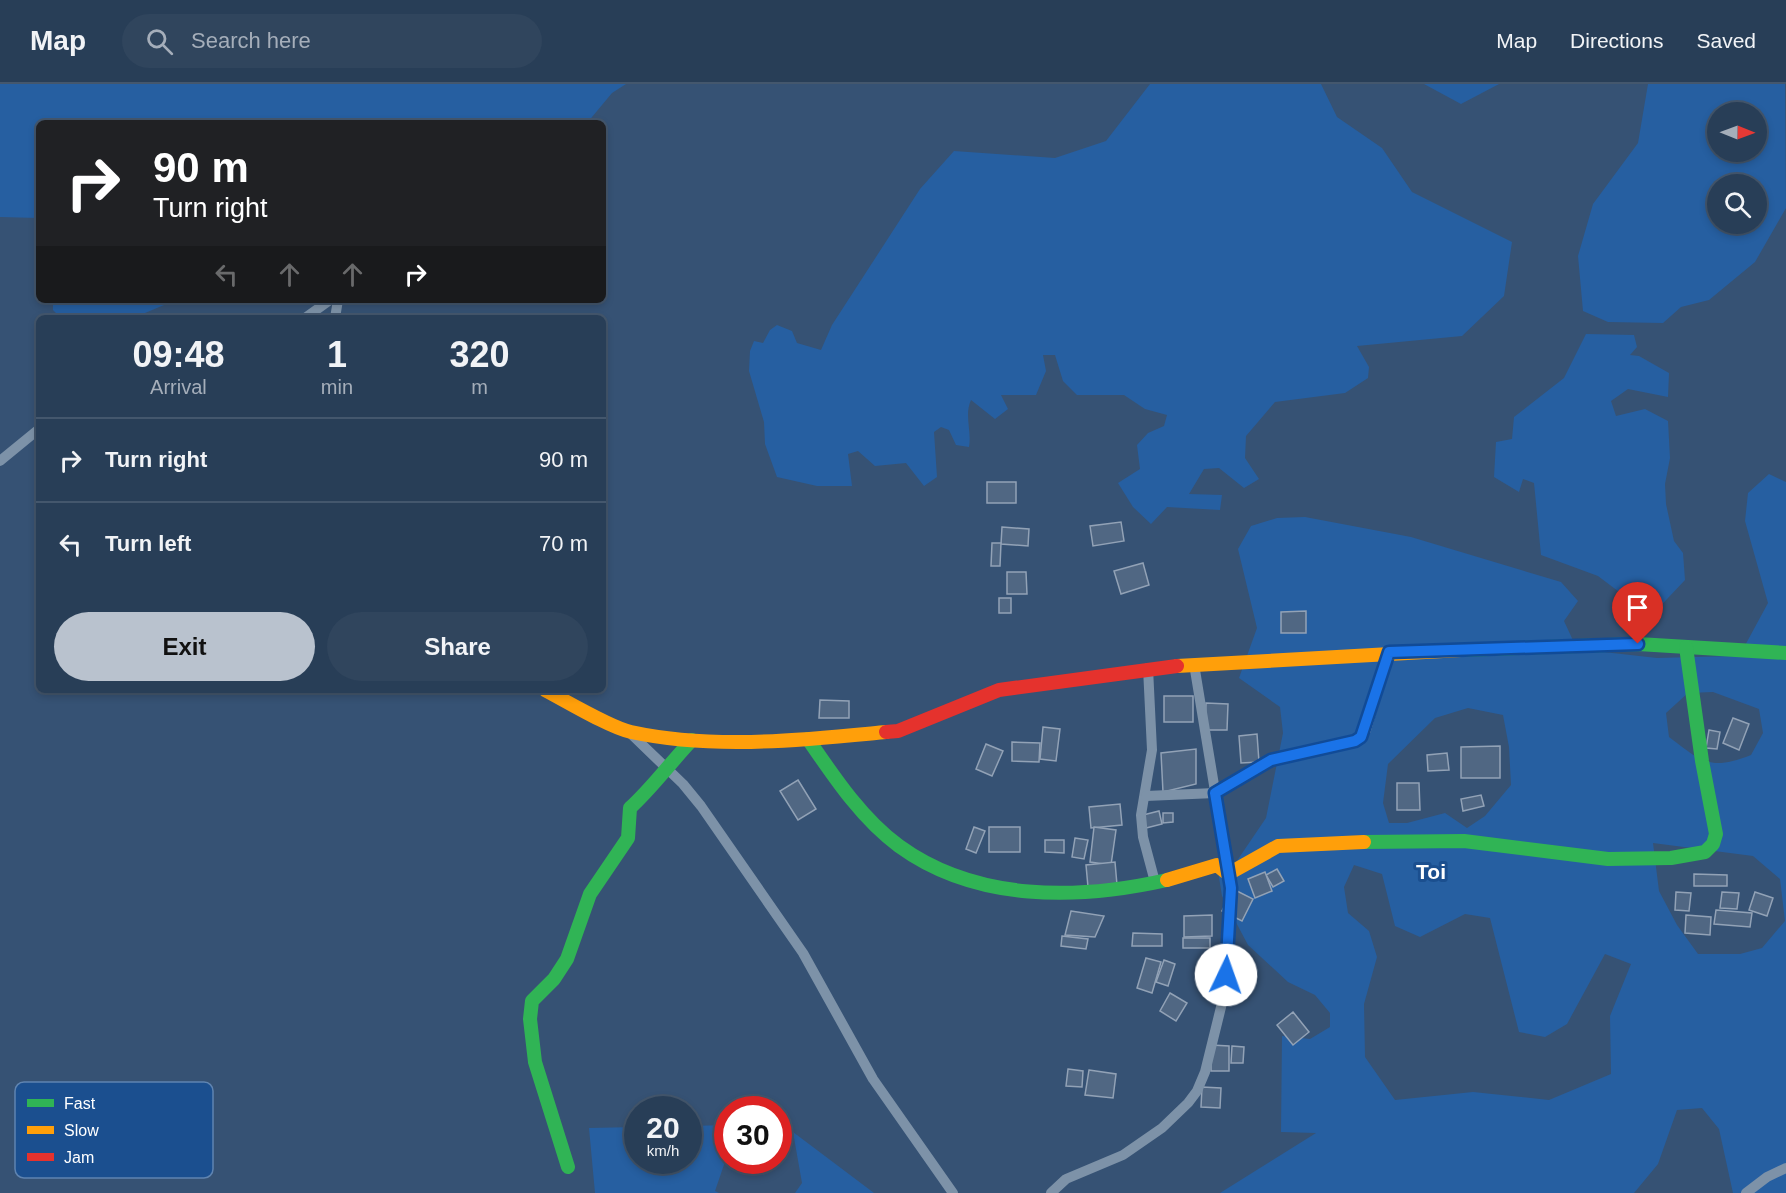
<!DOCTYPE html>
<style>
:root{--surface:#283e57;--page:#30455d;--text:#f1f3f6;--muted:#a5aeba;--line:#44576d;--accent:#b9c2ce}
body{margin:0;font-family:Helvetica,sans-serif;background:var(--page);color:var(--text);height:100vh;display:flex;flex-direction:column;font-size:22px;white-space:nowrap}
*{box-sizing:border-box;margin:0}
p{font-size:20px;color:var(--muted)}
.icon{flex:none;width:33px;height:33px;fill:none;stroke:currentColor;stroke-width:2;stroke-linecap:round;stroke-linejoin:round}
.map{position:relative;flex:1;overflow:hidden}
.drawer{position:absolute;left:36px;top:231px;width:570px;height:378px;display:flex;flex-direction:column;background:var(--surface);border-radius:9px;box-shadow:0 3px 9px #0003,0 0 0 2px var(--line)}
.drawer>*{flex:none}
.top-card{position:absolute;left:36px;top:36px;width:570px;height:183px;border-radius:9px;box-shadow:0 3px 9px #0003,0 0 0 2px var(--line);background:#202124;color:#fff;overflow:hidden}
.needle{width:39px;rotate:91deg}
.fabs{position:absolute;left:1707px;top:18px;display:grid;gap:12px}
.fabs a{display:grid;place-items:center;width:60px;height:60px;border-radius:50%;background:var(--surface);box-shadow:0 3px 9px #0003,0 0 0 2px var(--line);font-size:30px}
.speed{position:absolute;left:624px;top:1012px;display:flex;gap:12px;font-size:30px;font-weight:700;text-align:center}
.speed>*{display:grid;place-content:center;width:78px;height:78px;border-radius:50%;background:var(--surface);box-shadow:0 3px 9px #0003,0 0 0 2px var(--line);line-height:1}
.speed small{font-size:15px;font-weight:400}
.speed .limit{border:9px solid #d22;background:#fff;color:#111}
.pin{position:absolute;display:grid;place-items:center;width:51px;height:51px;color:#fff;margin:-62px -26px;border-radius:50% 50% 50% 0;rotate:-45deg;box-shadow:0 0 6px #0007}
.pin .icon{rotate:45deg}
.me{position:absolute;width:66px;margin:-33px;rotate:3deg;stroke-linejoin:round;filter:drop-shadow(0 0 4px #0008)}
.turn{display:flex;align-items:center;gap:21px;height:126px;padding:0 18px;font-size:27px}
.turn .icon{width:78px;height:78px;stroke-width:2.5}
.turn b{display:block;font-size:42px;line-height:51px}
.lanes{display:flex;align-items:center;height:57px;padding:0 18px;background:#0003;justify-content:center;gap:30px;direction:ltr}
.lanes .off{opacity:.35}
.eta{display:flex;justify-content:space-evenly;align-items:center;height:102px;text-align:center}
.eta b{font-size:36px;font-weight:700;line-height:42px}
.action{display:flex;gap:12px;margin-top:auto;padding:12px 18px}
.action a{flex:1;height:69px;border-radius:36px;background:var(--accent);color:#111;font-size:24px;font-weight:700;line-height:69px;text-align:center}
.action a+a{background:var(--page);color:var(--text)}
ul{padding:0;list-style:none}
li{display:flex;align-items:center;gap:18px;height:84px;padding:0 18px;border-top:2px solid var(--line)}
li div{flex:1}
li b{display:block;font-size:22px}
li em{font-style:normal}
header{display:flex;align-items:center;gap:36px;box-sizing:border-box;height:84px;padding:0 30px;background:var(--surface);border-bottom:2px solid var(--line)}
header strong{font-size:28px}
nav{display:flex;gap:33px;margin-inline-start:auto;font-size:21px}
.search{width:420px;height:54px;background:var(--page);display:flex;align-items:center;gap:15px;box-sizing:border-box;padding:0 21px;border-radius:33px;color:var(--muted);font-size:22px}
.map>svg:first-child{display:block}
.green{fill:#265fa1;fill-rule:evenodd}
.building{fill:#506783;stroke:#92a2b6;stroke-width:1.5}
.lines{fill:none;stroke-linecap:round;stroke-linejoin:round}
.street{stroke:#7d92a8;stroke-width:10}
.fast{stroke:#30b455;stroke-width:14}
.slow{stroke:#ff9f0a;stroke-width:14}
.jam{stroke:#e5322d;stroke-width:14}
.route-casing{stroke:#114b97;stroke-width:15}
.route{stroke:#1a73e8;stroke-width:10}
.labels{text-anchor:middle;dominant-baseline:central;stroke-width:6;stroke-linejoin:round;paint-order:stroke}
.quarter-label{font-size:21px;font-weight:bold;fill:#fff;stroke:#1b4f8f}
.key{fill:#1b4f8f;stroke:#5f84b1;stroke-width:1.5}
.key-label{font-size:16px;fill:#fff}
</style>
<header>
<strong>Map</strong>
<div class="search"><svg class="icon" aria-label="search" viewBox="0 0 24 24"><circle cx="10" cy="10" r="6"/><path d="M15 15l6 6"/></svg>Search here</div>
<nav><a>Map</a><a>Directions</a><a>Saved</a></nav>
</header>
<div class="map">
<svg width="1786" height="1109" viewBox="0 0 1786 1109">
<rect width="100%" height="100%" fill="#365274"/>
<g class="green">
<polygon points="0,0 626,0 612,9 587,39 39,39 39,134 0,133"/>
<path d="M 1150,0 L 1321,0 L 1337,33 L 1382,64 L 1412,108 L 1512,158 L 1504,212 L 1462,252 L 1357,262 L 1369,283 L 1368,294 L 1345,309 L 1275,318 L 1246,352 L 1245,374 L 1259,395 L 1244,404 L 1219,384 L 1204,385 L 1189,410 L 1222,411 L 1220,426 L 1167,423 L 1151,440 L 1133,423 L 1118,399 L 1140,385 L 1137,361 L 1148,349 L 1164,342 L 1167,331 L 1145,325 L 1124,311 L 1077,311 L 1063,297 L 1055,271 L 1043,271 L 1046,287 L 1036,311 L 1001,311 L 1008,325 L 995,335 L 971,316 C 964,331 972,347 969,363 L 956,361 L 949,346 L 941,343 L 934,348 L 937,393 L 924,402 L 906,379 L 875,382 L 858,367 L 848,370 L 852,402 L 817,402 L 777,393 L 765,360 L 764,338 L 749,287 L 750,267 L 754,257 L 763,259 L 770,246 L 777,241 L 792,247 L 797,259 L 821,266 L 832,241 L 920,105 L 954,67 L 1055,74 L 1106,57 Z"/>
<polygon points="1424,0 1499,0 1461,20"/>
<path d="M 1648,0 L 1785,0 L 1786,124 L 1755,178 L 1709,216 L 1681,223 L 1663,239 L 1608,238 L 1583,227 L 1578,172 L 1593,120 L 1638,59 ZM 1718,28 L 1756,28 L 1756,68 L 1718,68 ZM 1718,100 L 1756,100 L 1756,140 L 1718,140 Z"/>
<polygon points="53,216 176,216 133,234 61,234 53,226"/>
<polygon points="1586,250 1634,251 1637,263 1630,271 1639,272 1669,289 1668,313 1628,305 1611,317 1616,332 1645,325 1668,337 1670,374 1665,400 1666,420 1674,457 1683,469 1685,496 1651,532 1598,492 1541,471 1534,399 1523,395 1519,408 1494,393 1496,358 1512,355 1514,333 1564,294"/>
<path d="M 1769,390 L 1786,398 L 1786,1109 L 1733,1109 L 1719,1045 L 1702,1024 L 1677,1026 L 1658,1080 L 1634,1109 L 1220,1109 L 1316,1049 L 1281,1048 L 1282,952 L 1310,955 L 1330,943 L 1330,929 L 1315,911 L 1288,898 L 1248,861 L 1222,812 L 1217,781 L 1228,790 L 1266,734 L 1283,649 L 1280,623 L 1239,594 L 1257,544 L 1238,465 L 1251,442 L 1277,434 L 1305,433 L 1411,453 L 1561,498 L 1578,517 L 1564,537 L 1577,565 L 1657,574 L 1734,572 L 1742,567 L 1768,519 L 1745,437 L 1748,409 ZM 1713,608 L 1759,625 L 1763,649 L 1751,671 C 1710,687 1702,678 1669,653 L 1666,629 L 1688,609 ZM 1468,624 L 1503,631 L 1509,663 L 1511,701 L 1485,732 L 1467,744 L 1445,729 L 1407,739 L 1389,739 L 1383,719 L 1388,680 L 1435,634 ZM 1653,759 L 1753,772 L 1780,795 L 1785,837 L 1762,864 L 1740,870 L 1698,870 L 1677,841 L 1659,807 ZM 1354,781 L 1382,790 L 1395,842 L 1420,853 L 1465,830 L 1490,834 L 1519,948 L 1545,953 L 1567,940 L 1605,870 L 1631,880 L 1610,932 L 1611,990 L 1549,1016 L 1473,1008 L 1395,1016 L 1365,973 L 1364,920 L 1377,873 L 1369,847 L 1348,829 L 1344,803 Z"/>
<polygon points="727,1041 727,1072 715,1107 719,1109 595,1109 589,1044 637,1043 638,1077 688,1077 689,1042"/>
<polygon points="793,1048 874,1109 795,1109 802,1099"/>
</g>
<g class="building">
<rect x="987" y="398" width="29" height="21"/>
<polygon points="1121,438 1124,457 1093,462 1090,442"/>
<polygon points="1002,443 1029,445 1028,462 1001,460"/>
<polygon points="992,459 1001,459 1000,482 991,482"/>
<polygon points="1143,479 1149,501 1121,510 1114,487"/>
<polygon points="1007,488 1026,488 1027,510 1007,510"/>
<rect x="999" y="514" width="12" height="15"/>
<polygon points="1306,527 1306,549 1281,549 1281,528"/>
<rect x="1164" y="612" width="29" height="26"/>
<polygon points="820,616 849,617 849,634 819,634"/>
<polygon points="1206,619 1228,620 1227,646 1205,646"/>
<polygon points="1733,634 1749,640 1739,666 1723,659"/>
<polygon points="1043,643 1060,645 1056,677 1040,675"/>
<polygon points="1709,646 1720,648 1717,665 1706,664"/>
<polygon points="1257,650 1259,678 1241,679 1239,652"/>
<polygon points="1012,658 1040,659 1039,678 1012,677"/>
<polygon points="986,660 1003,667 992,692 976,685"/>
<polygon points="1500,662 1500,694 1461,694 1461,663"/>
<polygon points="1196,665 1196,700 1163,708 1161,669"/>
<polygon points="1447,669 1449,686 1428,687 1427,671"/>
<polygon points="798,696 816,725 798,736 780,707"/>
<polygon points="1397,699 1419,699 1420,726 1397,726"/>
<polygon points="1481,711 1484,722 1463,727 1461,715"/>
<polygon points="1120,720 1122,741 1091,744 1089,723"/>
<polygon points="1159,727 1162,740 1142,745 1139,732"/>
<polygon points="1163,729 1173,729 1173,738 1163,739"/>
<polygon points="974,743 985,747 976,769 966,765"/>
<rect x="989" y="743" width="31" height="25"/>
<polygon points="1094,743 1116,746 1111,781 1090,778"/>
<polygon points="1075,754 1088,756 1084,775 1072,773"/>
<polygon points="1045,756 1064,756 1064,769 1045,768"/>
<polygon points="1115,778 1117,801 1088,803 1086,781"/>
<polygon points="1277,785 1284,797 1273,803 1266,791"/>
<polygon points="1265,788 1272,807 1255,814 1248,795"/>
<polygon points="1694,790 1727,791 1727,802 1694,802"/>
<polygon points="1233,805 1253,815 1242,837 1222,827"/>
<polygon points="1676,808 1691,809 1689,827 1675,826"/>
<polygon points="1722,808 1739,809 1737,825 1720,824"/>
<polygon points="1755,808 1773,814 1767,832 1749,826"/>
<polygon points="1716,826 1752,829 1750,843 1714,840"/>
<polygon points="1071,827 1104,832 1095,853 1065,851"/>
<polygon points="1212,831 1212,852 1184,853 1184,832"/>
<polygon points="1686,831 1711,833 1710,851 1685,849"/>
<polygon points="1133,849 1162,850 1162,862 1132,862"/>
<polygon points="1062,852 1088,855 1086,865 1061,862"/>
<rect x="1183" y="854" width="27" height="10"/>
<polygon points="1146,874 1161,878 1152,909 1137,904"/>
<polygon points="1164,876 1175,880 1168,902 1156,898"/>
<polygon points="1226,890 1246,892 1244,913 1225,912"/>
<polygon points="1170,909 1187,919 1176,937 1160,927"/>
<polygon points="1293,928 1309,948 1293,961 1277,941"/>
<polygon points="1211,961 1229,962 1229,987 1211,987"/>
<polygon points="1232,962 1244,963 1243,979 1231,979"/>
<polygon points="1068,985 1083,987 1082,1003 1066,1002"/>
<polygon points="1089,986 1116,990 1113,1014 1085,1011"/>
<polygon points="1202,1003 1221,1004 1220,1024 1201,1023"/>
</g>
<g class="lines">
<g class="street">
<polyline points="305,234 330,216"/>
<polyline points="335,234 338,216"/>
<polyline points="0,377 39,345"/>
<polyline points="1148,584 1152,666 1141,731 1143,753 1155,798"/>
<polyline points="629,648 683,700 701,722 803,869 873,995 953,1109"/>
<polyline points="1146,712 1215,709 1271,676 1355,657 1366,646 1389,568"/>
<polyline points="1051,1109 1066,1095 1123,1071 1162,1044 1188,1019 1197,1007 1205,988 1225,907 1231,804 1194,580"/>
<polyline points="1746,1109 1767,1093 1786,1084"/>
</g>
<g class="fast">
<polyline points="1461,566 1638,560 1786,569"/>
<path d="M 808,655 C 834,693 862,735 899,762 C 976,818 1078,816 1167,796"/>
<polyline points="1364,758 1464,757 1608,775 1671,774 1705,768 1713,760 1716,750 1702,677 1686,563"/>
<path d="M 568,1083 L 535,978 L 530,935 L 532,917 L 554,895 L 567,875 L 590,810 L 628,754 L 630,724 C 653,703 670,679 692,656"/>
</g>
<g class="slow">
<polyline points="1177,582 1461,566"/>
<path d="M 545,606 C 566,617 611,644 631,648 C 715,666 802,656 886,648"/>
<polyline points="1167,796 1217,781 1228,790 1278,762 1364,758"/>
</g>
<polyline class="jam" points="886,648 898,647 999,606 1177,582"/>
</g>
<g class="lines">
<defs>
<polyline id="route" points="1226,891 1231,804 1215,709 1271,676 1355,657 1361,653 1389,568 1638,560"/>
</defs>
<use href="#route" class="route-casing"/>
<use href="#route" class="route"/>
</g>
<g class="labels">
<g class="quarter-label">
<text x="1431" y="787">Toi</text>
</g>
</g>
<rect x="15" y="998" width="198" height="96" rx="9" class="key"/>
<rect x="27" y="1015" width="27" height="8" fill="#30b455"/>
<rect x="27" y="1042" width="27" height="8" fill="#ff9f0a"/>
<rect x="27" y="1069" width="27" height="8" fill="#e5322d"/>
<g class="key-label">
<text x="64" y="1025">Fast</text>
<text x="64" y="1052">Slow</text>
<text x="64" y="1079">Jam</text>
</g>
</svg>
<div class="fabs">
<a><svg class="needle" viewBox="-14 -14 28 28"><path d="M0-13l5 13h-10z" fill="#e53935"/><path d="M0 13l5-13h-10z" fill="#a5aeba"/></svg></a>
<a><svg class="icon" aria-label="search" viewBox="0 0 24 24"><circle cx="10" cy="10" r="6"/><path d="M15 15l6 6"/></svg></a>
</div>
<div class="speed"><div>20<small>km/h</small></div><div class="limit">30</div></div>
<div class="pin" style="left:1638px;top:560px;background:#d93025"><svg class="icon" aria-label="arrive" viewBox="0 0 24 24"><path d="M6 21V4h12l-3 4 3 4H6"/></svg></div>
<svg class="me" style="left:1226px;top:891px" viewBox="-20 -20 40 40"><circle r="19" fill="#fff"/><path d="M0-13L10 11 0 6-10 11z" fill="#1a73e8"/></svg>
<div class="top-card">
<div class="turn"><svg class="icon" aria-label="right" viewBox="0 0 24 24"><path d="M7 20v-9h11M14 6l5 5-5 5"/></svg><div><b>90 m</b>Turn right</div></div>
<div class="lanes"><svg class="icon off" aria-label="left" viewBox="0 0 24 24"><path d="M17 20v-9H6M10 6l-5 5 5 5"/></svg><svg class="icon off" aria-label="ahead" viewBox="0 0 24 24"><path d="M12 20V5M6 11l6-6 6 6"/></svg><svg class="icon off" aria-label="ahead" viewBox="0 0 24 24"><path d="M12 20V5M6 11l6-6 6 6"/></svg><svg class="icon" aria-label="right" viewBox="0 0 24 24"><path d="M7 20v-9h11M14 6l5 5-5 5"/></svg></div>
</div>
<section class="drawer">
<div class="eta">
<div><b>09:48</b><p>Arrival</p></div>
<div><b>1</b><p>min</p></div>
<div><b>320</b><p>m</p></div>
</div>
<ul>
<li><svg class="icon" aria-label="right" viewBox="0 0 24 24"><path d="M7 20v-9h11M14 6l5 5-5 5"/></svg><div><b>Turn right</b></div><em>90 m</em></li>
<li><svg class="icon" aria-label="left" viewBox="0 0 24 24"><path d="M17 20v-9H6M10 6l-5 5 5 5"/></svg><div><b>Turn left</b></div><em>70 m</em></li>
</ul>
<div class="action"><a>Exit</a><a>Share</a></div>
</section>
</div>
